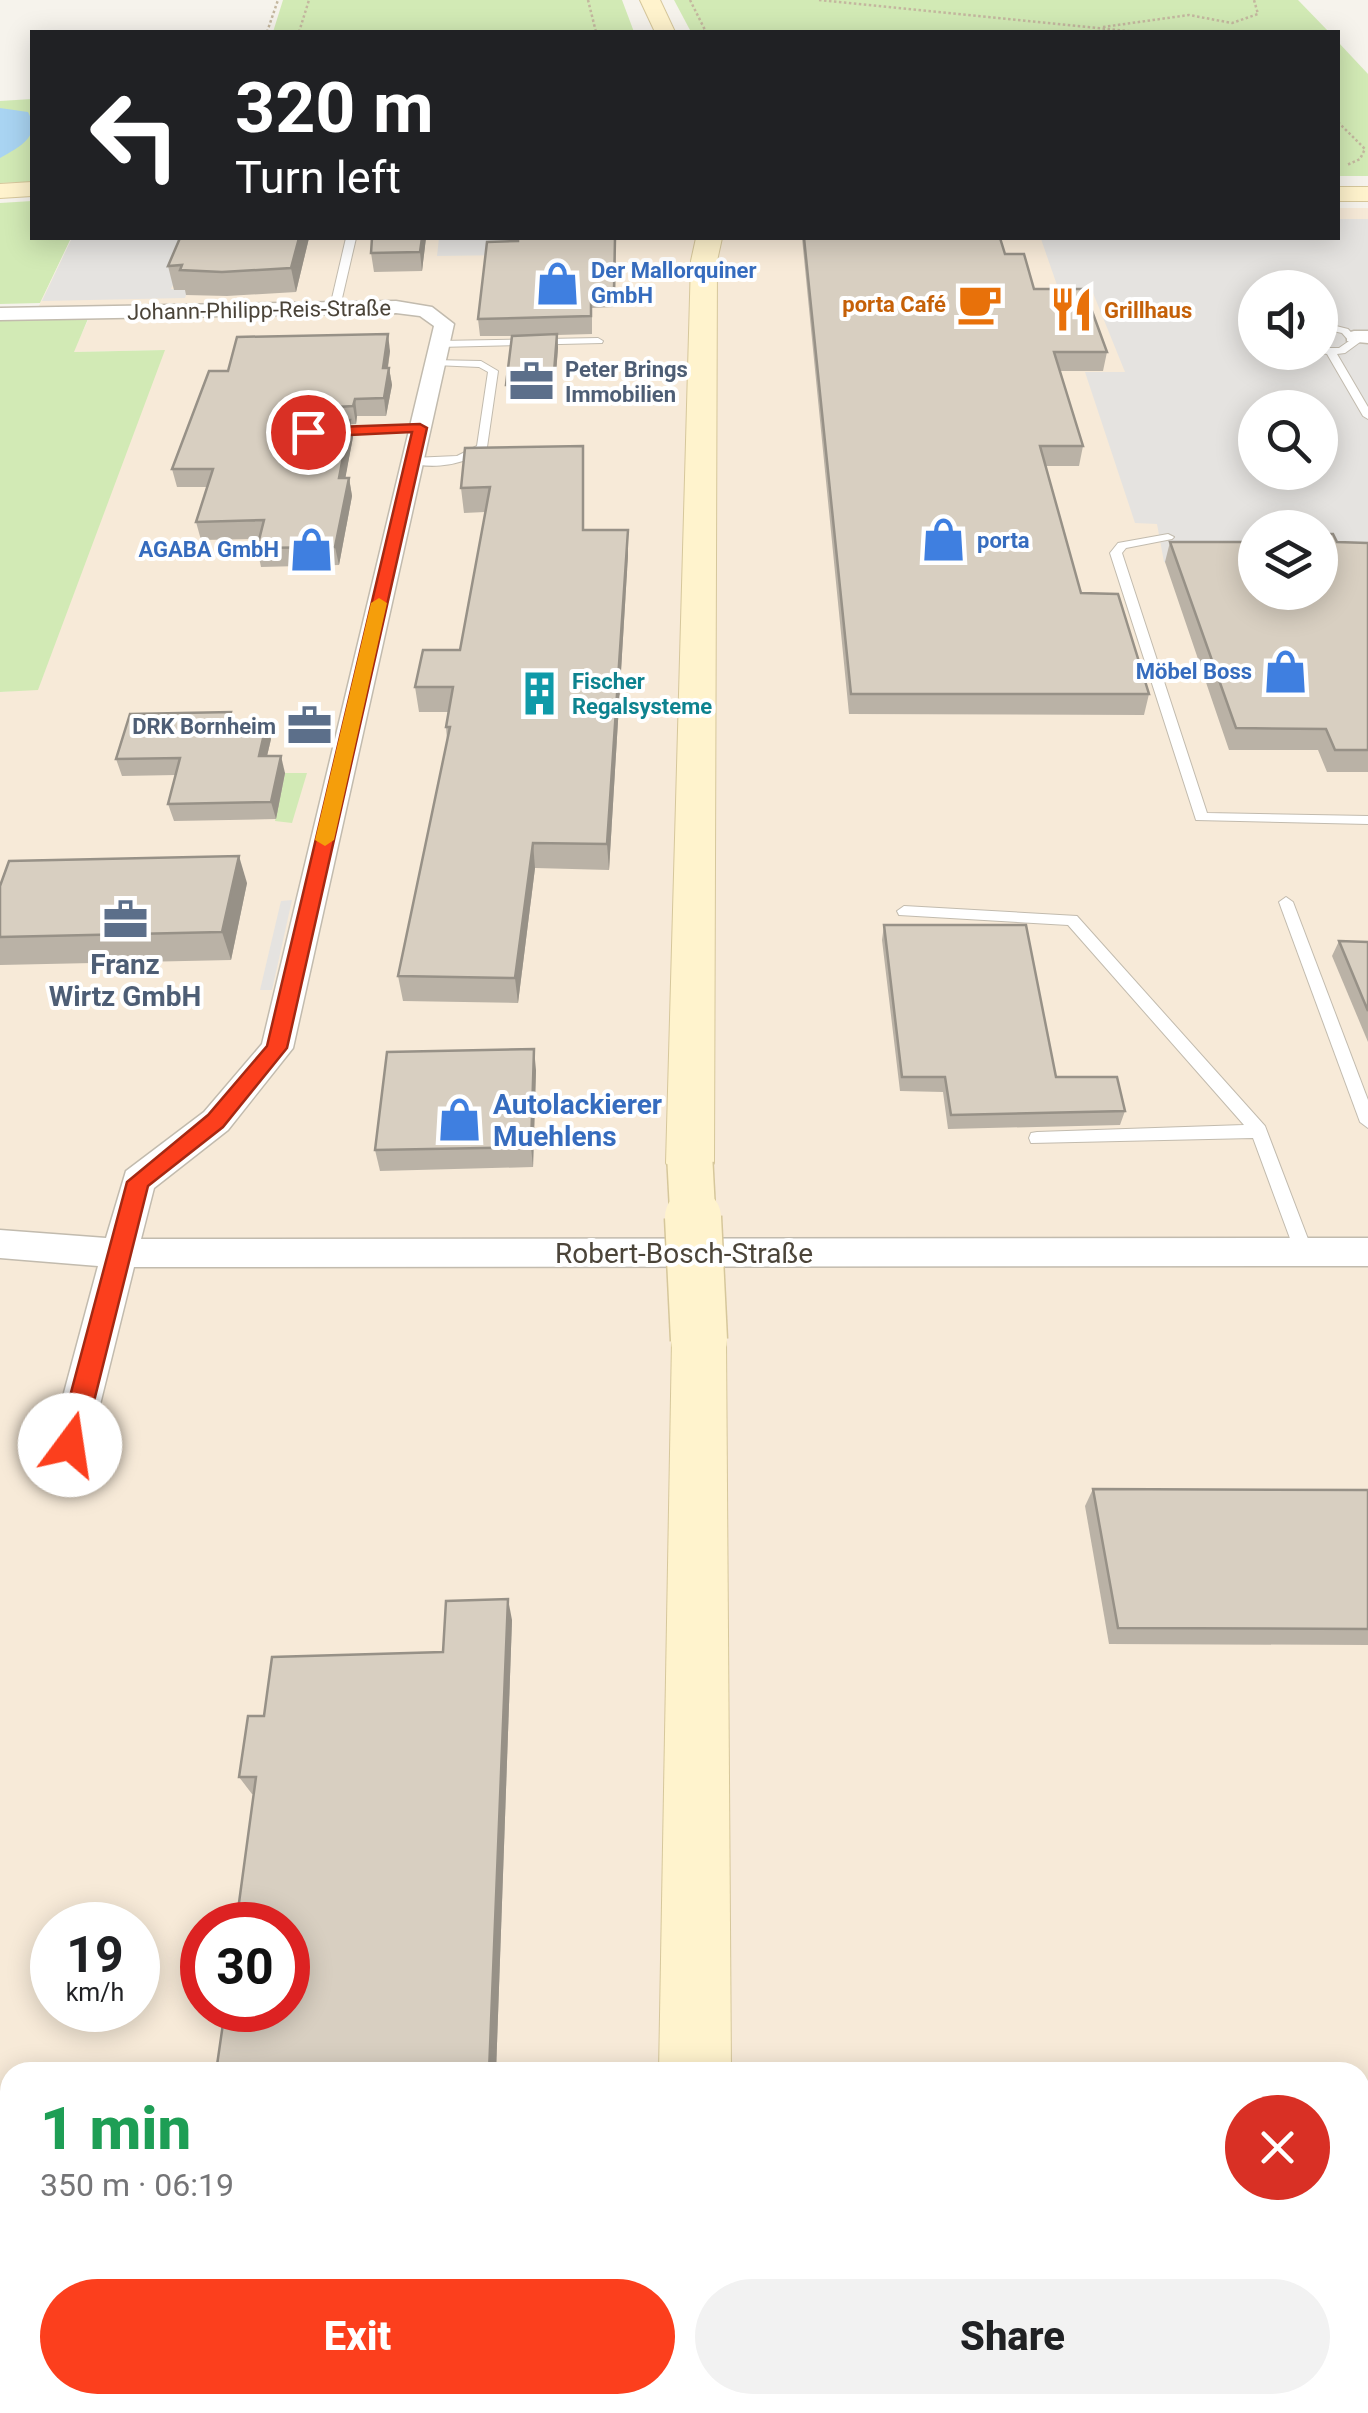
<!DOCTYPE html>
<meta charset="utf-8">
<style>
:root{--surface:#fff;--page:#f2f2f2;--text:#202124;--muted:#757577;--accent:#fc3f1d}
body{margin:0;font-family:Roboto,sans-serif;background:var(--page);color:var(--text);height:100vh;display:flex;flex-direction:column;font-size:38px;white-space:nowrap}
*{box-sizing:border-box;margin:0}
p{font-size:32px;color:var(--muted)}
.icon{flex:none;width:55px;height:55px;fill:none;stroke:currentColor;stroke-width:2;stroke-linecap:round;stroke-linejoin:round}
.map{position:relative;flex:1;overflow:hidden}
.drawer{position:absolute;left:0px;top:2062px;width:1370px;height:352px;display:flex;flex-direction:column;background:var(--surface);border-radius:30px 30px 0 0;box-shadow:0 5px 25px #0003}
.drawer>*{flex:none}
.top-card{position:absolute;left:30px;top:30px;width:1310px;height:210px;border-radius:0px;box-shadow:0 5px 25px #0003;background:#202124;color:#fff;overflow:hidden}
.tools{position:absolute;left:1238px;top:270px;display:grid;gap:20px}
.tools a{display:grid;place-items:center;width:100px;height:100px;border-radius:50%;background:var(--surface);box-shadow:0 5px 25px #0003;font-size:50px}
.speed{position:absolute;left:30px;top:1902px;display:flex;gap:20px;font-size:50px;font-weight:700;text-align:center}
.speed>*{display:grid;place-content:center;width:130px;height:130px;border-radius:50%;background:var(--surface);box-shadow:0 5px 25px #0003;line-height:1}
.speed small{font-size:25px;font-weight:400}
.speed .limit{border:15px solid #d22;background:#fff;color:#111}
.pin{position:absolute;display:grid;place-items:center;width:85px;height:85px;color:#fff;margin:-42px;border:5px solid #fff;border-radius:50%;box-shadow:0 2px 10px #0007}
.me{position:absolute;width:110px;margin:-55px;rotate:14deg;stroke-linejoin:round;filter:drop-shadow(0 0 8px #0008)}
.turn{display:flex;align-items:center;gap:35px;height:210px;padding:0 40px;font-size:45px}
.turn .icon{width:130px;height:130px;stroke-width:2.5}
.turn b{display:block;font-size:70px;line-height:85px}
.round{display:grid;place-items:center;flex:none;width:105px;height:105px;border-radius:52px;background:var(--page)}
.headline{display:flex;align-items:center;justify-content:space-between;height:170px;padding:0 40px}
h1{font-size:60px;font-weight:800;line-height:75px;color:#1e9e55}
.button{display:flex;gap:20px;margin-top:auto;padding:20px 40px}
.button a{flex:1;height:115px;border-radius:60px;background:var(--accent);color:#fff;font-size:40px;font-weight:800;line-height:115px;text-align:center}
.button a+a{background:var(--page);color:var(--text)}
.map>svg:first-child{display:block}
.commercial{fill:#f7ead8;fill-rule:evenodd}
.green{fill:#d2eab5}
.parking{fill:#e5e3e0;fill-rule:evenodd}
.water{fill:#a9d4f2}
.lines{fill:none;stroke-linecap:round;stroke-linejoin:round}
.lane-casing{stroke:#c2bbae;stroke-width:2}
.street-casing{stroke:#c2bbae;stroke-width:3}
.secondary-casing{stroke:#d6c79b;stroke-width:2}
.path{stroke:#c4b79f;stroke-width:2.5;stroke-dasharray:2.5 2.5;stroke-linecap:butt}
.lane{fill:#fff;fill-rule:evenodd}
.street{fill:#fff;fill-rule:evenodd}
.secondary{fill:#fff3cd;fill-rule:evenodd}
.secondary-bridge-far1-casing{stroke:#d6c79b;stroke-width:48;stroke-linecap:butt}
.secondary-bridge-casing{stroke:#d6c79b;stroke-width:59;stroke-linecap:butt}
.secondary-bridge-far1{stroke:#fff3cd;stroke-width:45}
.secondary-bridge{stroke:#fff3cd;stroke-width:56}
.wall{fill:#bab2a6}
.shaded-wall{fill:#979187}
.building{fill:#d8cfc1;stroke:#979187;stroke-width:2.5}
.route{fill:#fc3f1d;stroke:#a42913;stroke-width:2.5}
.slow{fill:#f59e0b}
.labels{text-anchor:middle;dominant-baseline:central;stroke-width:8;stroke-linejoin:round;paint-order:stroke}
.far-shop-label{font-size:22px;font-weight:bold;fill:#366cbe;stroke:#fff;text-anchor:start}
.far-food-label{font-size:22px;font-weight:bold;fill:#c56008;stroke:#fff;text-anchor:end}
.far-street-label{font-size:22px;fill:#4b4439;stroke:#fff}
.far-service-label{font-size:22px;font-weight:bold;fill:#4e5e75;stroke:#fff;text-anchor:start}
.far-culture-label{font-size:22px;font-weight:bold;fill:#0d838f;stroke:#fff;text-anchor:start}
.service-label{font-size:28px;font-weight:bold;fill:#4e5e75;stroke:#fff}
.shop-label{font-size:28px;font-weight:bold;fill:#366cbe;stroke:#fff;text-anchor:start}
.street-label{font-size:28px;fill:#4b4439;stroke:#fff}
</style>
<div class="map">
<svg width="1368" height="2413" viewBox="0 0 1368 2413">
<rect width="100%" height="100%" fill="#f6f3ec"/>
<path class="commercial" d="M 1338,208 L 1368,208 L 1368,2413 L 735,2413 L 735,2405 L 1360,2405 L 1360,2072 L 10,2072 L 10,2310 L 0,2311 L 0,692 L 38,689 L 164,350 L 73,352 L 90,316 L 34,316 L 72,238 L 1338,238 ZM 1255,288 L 1320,288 L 1320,352 L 1255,352 ZM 1255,408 L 1320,408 L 1320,472 L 1255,472 ZM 1255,528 L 1320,528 L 1320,592 L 1255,592 ZM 52,1925 L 138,1925 L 138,2010 L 52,2010 ZM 202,1925 L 288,1925 L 288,2010 L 202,2010 Z"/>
<g class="green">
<polygon points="283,0 622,0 634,32 273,32"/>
<polygon points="674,0 1298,0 1329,32 691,32"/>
<polygon points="1338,42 1368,74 1368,176 1338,176"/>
<polygon points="32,99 32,182 0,183 0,101"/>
<polygon points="32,201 32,238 71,238 40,303 0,304 0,203"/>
<polygon points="90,314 74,352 165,350 38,690 0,692 0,317"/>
<polygon points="285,773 307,773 292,823 275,821"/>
<polygon points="1368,2193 1368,2413 735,2413 735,2405 1360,2405 1360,2194"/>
<polygon points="0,2306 10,2306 10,2405 627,2405 626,2413 0,2413"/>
</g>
<g class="parking">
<path d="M 1338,219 L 1368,219 L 1368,563 L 1320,548 L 1320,528 L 1255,528 L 1255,562 L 1164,562 L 1157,524 L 1135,523 L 1085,372 L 1125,372 L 1091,288 L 1058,288 L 1041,239 L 1338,238 ZM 1255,288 L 1320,288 L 1320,352 L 1255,352 ZM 1255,408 L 1320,408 L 1320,472 L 1255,472 Z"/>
<polygon points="72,238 196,238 171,289 188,290 185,298 42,301"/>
<polygon points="439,238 521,238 519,255 437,256"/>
<polygon points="292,900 272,990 260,990 281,901"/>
</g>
<path class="water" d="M 0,108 L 28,112 C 42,137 19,147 0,158 Z"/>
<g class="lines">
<defs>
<g id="lane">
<polygon points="346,238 356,238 340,307 335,310 330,307"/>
<polygon points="1320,322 1348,329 1360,342 1345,353 1337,354 1368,407 1368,419 1363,416 1327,354 1316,352 1320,352 1320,348 1339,348 1349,341 1342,333 1320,328"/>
<polygon points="598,338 603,341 602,343 439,347 434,344 439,341"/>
<path d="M 431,360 L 481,361 L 498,371 L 487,447 C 469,465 429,471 407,461 L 412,458 L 457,456 L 477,446 L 488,372 L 479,367 L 435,365 L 430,362 Z"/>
<polygon points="420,425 424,426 424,430 331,435 326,432 331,429"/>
<polygon points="1168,534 1174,537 1172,539 1126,548 1122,553 1207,813 1368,816 1368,824 1196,820 1110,553 1118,543"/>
<polygon points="1286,897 1293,902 1368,1100 1368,1128 1360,1122 1279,902"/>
<polygon points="904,906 1077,916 1265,1126 1313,1252 1310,1257 1298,1257 1295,1252 1253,1138 1031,1143 1029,1138 1031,1133 1037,1132 1244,1125 1068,925 899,915 897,911"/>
</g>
<g id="street">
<polygon points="396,301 432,307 454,324 293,1048 228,1130 154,1188 141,1239 1368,1238 1368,1266 134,1267 90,1445 84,1457 70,1462 56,1457 50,1445 98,1266 0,1258 0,1230 106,1238 126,1171 204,1112 262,1044 434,326 420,316 396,313 0,320 0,308"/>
<polygon points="1354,331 1368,331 1368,343 1347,341 1347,333"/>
</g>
<g id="secondary">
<polygon points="640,0 660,0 675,32 655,32"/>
<polygon points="32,182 32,196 0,198 0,184"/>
<rect x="1338" y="187" width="30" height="14"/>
<polygon points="696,238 722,238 717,261 714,1163 707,1176 690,1182 673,1176 666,1163 691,261"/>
<polygon points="699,1318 718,1324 726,1340 731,2072 659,2072 672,1340 680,1324"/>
<rect x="654" y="2405" width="80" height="8"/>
</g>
</defs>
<use href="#lane" class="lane-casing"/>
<use href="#street" class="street-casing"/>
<use href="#secondary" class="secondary-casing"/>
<g class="path">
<polyline points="588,0 596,32"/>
<polyline points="690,0 706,32"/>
<polyline points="819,0 1137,32"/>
<polyline points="1103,27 1189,15 1232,23 1258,14 1254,0"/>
<polyline points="267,32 278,0"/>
<polyline points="299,32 309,0"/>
<polyline points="1338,122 1365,149 1360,159 1347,165"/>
</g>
<use href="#lane" class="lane"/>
<use href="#street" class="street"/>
<use href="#secondary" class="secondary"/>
<defs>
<polyline id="secondary-bridge-far1" points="690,1163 693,1220"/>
<polyline id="secondary-bridge" points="693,1217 699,1340"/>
</defs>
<use href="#secondary-bridge-far1" class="secondary-bridge-far1-casing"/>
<use href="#secondary-bridge" class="secondary-bridge-casing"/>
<use href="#secondary-bridge-far1" class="secondary-bridge-far1"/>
<use href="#secondary-bridge" class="secondary-bridge"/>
</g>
<g class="wall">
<polygon points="309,238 296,292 227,296 186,295 185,290 174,290 168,266"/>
<polygon points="372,238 426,238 422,271 374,272 371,253"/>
<polygon points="616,238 615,307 592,308 592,334 557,335 558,348 554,399 507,399 506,385 512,336 480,336 478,319"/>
<polygon points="802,238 1000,238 1005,254 1034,289 1107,352 1103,371 1060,371 1083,446 1079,466 1046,466 1081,593 1149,694 1144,715 849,714"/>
<polygon points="390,351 388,368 389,368 392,385 386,416 357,416 356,424 351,424 353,437 345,478 349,478 352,496 339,565 261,567 257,548 259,539 201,540 196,522 207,487 177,487 172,469 228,371"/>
<polygon points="584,470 584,530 628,555 609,870 535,868 518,1003 403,1001 398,976 447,739 446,727 448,712 419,712 415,687 460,650 485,512 464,513 461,488"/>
<polygon points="1170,542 1368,543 1368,772 1327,772 1318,750 1229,750 1165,562"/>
<polygon points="234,722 271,739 267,756 285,773 276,819 174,821 168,804 176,775 122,776 116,759"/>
<polygon points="247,883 231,960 0,965 0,886"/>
<polygon points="884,925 1056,1077 1125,1111 1120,1125 948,1129 943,1092 900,1091 882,940"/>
<polygon points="1339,941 1368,942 1368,1042 1332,956"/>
<polygon points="536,1070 533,1167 380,1171 375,1150"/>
<polygon points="1093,1489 1368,1490 1368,1645 1109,1644 1085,1506"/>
<polygon points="512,1620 496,2072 216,2072 254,1794 252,1794 239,1777 264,1716 443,1652"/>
</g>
<g class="shaded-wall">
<polygon points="299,238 309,238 296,292 291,268"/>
<polygon points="422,238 426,238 422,271 420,252"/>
<polygon points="388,334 390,351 385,385 383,368"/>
<polygon points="557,334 558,348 554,399 553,385"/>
<polygon points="389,368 392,385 386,416 384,398"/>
<polygon points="355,399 357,416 356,424 353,406"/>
<polygon points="304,409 308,426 296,414"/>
<polygon points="350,420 353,437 342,496 339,478"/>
<polygon points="349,478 352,496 339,565 335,547"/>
<polygon points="628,530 628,555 609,870 607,844"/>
<polygon points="267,721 271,739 263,773 259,756"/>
<polygon points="281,756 285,773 276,819 271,802"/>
<polygon points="533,843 535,868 518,1003 515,978"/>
<polygon points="239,856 247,883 231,960 222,932"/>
<polygon points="534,1049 536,1070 533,1167 531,1147"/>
<polygon points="508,1599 512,1620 496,2072 489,2072"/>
</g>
<g class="building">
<polygon points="180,238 299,238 291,268 222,272 180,270 182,265 168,266"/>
<polygon points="372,238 422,238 420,252 371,253"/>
<polygon points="518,238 615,238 614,290 591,290 591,316 478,319 487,242 518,241"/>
<polygon points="804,238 1000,238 1005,254 1024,254 1034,289 1084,289 1107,352 1054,352 1083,446 1040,446 1081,593 1118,594 1149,694 851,694"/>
<polygon points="388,334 383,368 389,368 384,398 355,399 353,406 304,409 296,414 305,422 350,420 339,478 349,478 335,547 257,548 264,520 196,522 213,469 172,469 209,371 228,371 237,337"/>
<polygon points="557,334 553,385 506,385 512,336"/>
<polygon points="583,446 583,530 628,530 607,844 533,843 515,978 398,976 450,727 446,727 453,687 415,687 423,650 460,650 490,487 461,488 465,448"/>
<polygon points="1320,534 1333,534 1337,542 1368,543 1368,750 1335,750 1326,729 1236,728 1170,542 1255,542 1255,592 1320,592"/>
<polygon points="231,712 228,722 267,721 259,756 281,756 271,802 168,804 180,758 116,759 130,714"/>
<polygon points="239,856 222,932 0,937 0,886 9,861"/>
<polygon points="884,925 1026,925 1056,1077 1117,1077 1125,1111 951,1115 945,1077 902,1077"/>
<polygon points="1339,941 1368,942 1368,1011"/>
<polygon points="534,1049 531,1147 375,1150 387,1052"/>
<polygon points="1093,1489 1368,1490 1368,1629 1118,1628"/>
<polygon points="508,1599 489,2072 216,2072 225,2010 288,2010 288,1925 236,1925 256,1777 239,1777 248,1716 264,1716 272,1657 443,1652 446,1601"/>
</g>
<polygon class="route" points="420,424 427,428 287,1048 223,1127 148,1186 83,1445 79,1453 70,1456 61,1453 57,1445 127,1182 208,1115 267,1046 412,432 308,437 301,432 308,428"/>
<polygon class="slow" points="379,598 387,603 334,840 325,846 315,840 371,603"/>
<defs>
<symbol id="shop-bare" viewBox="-9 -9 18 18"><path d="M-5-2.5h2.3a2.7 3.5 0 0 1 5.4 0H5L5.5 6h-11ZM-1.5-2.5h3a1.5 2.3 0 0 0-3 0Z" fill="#3f7fe0" stroke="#fff" stroke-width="2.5" paint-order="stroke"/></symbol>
<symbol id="cafe-bare" viewBox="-9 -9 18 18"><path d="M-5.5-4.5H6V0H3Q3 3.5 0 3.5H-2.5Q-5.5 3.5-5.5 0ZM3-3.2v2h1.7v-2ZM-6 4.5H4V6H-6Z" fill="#e8710a" stroke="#fff" stroke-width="2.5" paint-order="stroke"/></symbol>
<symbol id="restaurant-bare" viewBox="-9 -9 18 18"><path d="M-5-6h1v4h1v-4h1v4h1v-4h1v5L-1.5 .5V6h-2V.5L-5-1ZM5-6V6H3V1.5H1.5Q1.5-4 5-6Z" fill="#e8710a" stroke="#fff" stroke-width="2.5" paint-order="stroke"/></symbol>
<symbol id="office-bare" viewBox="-9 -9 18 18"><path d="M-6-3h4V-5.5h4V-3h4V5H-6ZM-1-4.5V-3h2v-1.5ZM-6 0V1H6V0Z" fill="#5c6f8a" stroke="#fff" stroke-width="2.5" paint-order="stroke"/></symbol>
<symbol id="building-bare" viewBox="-9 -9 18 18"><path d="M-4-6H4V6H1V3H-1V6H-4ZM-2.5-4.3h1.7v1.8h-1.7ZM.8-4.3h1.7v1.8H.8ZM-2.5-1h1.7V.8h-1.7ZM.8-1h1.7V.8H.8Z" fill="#0f9aa8" stroke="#fff" stroke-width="2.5" paint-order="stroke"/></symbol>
</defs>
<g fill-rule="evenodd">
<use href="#shop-bare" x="526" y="252" width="63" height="63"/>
<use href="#cafe-bare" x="948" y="272" width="63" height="63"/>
<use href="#restaurant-bare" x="1040" y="278" width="63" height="63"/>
<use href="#office-bare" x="500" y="350" width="63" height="63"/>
<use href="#shop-bare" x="912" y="508" width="63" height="63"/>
<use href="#shop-bare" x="280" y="518" width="63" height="63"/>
<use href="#shop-bare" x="1254" y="640" width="63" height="63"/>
<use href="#building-bare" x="508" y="662" width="63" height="63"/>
<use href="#office-bare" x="278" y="694" width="63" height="63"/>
<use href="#office-bare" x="94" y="888" width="63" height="63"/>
<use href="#shop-bare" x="428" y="1088" width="63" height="63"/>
</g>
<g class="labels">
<g class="far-shop-label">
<text x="591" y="270">Der Mallorquiner<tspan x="591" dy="25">GmbH</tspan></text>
<text x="977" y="540">porta</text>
<text x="279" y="549" text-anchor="end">AGABA GmbH</text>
<text x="1252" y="671" text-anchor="end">Möbel Boss</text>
</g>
<g class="far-food-label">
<text x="946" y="304">porta Café</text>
<text x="1104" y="310" text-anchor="start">Grillhaus</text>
</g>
<g class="far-street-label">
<text transform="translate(259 310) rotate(-1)">Johann-Philipp-Reis-Straße</text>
</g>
<g class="far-service-label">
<text x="565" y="369">Peter Brings<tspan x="565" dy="25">Immobilien</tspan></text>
<text x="276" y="726" text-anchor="end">DRK Bornheim</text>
</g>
<g class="far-culture-label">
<text x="572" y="681">Fischer<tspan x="572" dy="25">Regalsysteme</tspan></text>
</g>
<g class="service-label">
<text x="125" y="964">Franz<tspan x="125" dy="32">Wirtz GmbH</tspan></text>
</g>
<g class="shop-label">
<text x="493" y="1104">Autolackierer<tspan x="493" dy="32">Muehlens</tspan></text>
</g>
<g class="street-label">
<text x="684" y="1253">Robert-Bosch-Straße</text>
</g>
</g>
</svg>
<div class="tools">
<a><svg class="icon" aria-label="sound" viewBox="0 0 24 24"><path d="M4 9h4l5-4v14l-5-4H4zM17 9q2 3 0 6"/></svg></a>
<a><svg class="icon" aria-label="search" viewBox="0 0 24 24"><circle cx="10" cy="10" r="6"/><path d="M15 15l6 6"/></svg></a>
<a><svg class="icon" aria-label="layers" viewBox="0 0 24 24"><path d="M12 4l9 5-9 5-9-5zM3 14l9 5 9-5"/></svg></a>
</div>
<div class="speed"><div>19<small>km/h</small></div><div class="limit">30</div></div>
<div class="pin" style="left:308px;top:432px;background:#d93025"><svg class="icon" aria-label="arrive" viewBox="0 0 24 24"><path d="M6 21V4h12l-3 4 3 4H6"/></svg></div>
<svg class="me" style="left:70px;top:1445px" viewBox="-20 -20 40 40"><circle r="19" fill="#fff"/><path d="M0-13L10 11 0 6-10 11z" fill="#fc3f1d"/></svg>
<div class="top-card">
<div class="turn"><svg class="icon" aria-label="left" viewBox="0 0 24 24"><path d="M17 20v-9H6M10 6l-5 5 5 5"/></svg><div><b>320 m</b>Turn left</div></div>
</div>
<section class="drawer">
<div class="headline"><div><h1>1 min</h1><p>350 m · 06:19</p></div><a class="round" style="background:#d93025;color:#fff"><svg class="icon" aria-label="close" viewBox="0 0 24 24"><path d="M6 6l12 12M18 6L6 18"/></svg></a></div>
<div class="button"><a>Exit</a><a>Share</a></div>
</section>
</div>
